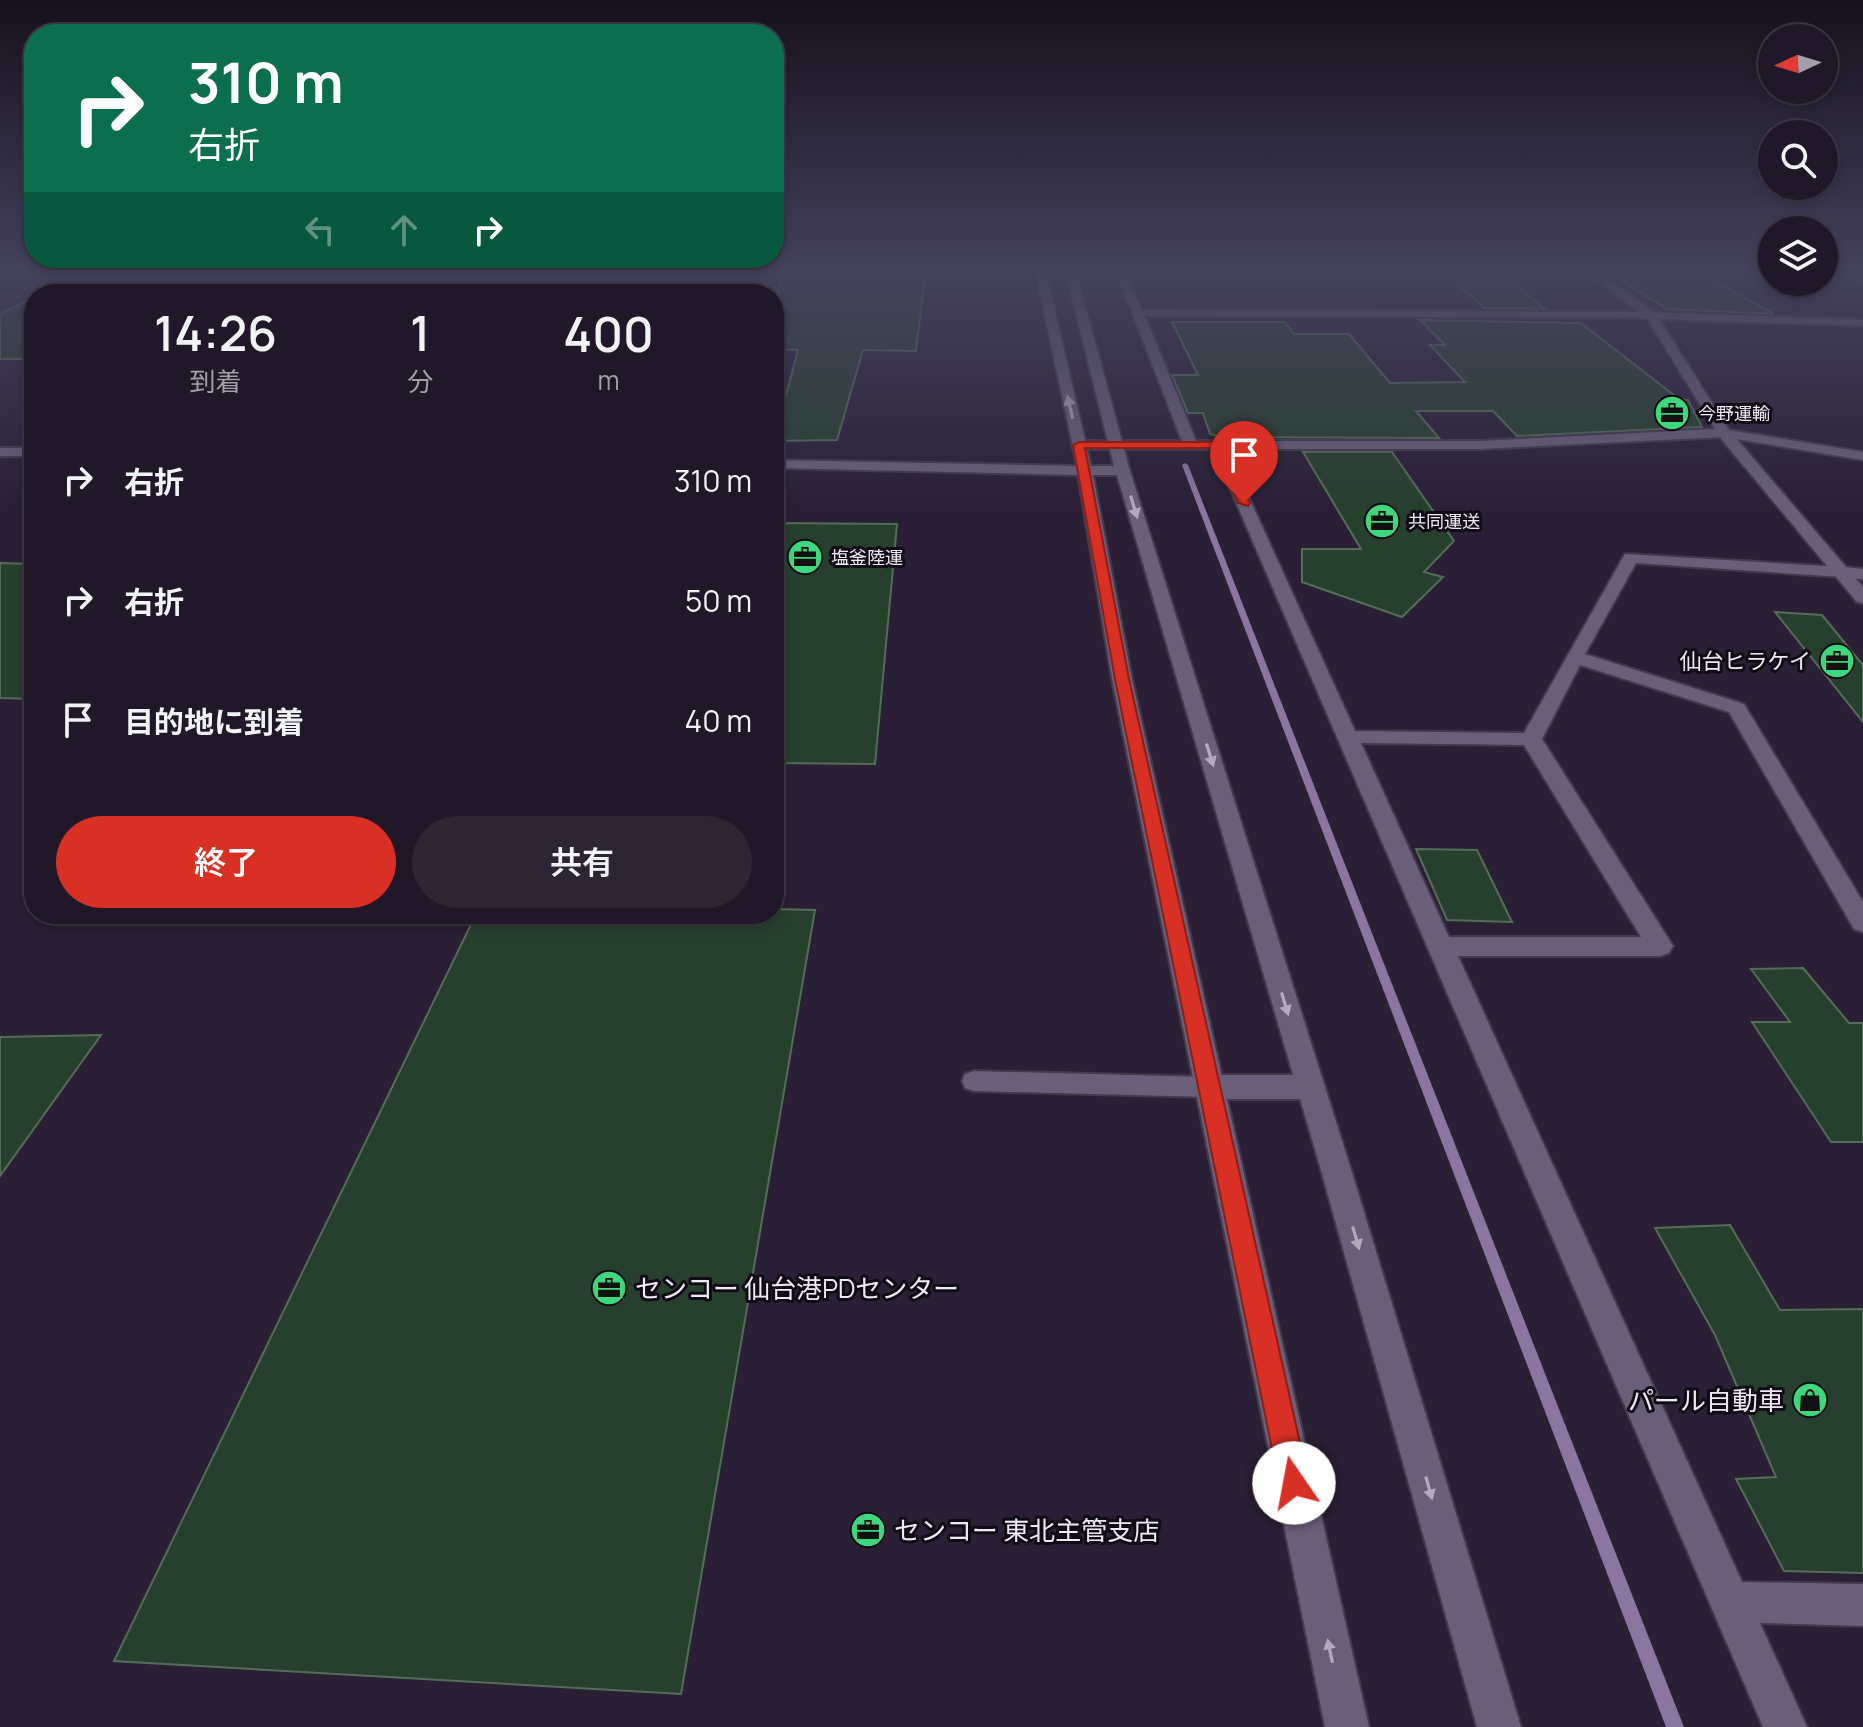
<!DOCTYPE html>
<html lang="ja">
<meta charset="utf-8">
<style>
:root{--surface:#201728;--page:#2d2434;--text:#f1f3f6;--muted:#a29fa8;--line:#3d3645;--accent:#d93025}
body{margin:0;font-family:Manrope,"Noto Sans JP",sans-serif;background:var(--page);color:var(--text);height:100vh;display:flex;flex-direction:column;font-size:30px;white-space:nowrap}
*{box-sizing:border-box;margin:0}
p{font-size:26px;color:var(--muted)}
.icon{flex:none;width:44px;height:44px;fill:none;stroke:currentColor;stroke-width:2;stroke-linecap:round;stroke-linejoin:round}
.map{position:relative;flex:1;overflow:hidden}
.drawer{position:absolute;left:24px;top:284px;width:760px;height:640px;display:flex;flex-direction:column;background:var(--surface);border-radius:32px;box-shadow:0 4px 12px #0003,0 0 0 2px var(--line)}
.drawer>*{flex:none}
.guide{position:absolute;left:24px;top:24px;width:760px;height:244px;border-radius:32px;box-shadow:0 4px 12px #0003,0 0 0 2px var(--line);background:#0b6e4f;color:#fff;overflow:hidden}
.needle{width:52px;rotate:266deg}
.tools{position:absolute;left:1758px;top:24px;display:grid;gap:16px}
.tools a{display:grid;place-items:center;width:80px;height:80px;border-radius:50%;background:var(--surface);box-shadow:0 4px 12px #0003,0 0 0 2px var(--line);font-size:40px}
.pin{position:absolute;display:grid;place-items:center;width:68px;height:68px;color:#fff;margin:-82px -34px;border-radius:50% 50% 50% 0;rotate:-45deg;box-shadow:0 0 8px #0007}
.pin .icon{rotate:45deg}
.me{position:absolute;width:88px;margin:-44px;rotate:348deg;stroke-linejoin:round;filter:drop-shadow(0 0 6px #0008)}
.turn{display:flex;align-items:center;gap:28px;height:168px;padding:0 32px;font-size:36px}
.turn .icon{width:104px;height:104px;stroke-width:2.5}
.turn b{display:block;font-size:56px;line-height:68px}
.lanes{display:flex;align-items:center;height:76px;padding:0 32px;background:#0003;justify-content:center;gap:40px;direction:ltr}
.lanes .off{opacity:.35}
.eta{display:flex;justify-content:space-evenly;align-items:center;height:136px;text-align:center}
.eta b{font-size:48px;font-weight:600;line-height:56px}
.primary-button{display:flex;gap:16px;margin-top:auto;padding:16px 32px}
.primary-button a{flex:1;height:92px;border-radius:48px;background:var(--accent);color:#fff;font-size:32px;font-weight:600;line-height:92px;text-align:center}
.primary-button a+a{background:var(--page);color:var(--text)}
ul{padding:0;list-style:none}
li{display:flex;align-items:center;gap:24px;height:120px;padding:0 32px}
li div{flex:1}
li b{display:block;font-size:30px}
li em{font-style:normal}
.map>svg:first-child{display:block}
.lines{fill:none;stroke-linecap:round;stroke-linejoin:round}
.stream{fill:#8b76a2;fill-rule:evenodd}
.building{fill:#273f2d;stroke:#546d5a;stroke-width:2}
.lane-casing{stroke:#43394c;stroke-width:4}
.street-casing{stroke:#43394c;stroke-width:4}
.secondary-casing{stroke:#43394c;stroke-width:4}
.lane{fill:#6a5f78;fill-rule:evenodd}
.street{fill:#6a5f78;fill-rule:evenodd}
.secondary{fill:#6a5f78;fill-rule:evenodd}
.oneway{fill:#b3aabe}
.route{fill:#d93025;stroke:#8d1f18;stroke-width:2}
.labels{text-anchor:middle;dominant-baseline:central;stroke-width:6;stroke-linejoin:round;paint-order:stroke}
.far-poi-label{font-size:18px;fill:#efe8f7;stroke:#100c15;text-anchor:start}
.poi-label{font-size:22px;fill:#efe8f7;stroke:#100c15;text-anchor:end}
.near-poi-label{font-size:26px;fill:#efe8f7;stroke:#100c15;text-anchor:start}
</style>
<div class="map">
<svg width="1863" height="1727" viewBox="0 0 1863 1727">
<rect width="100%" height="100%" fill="#2a1f35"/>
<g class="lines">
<polygon class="stream" points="1185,463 1188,465 1684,1727 1666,1727 1182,465"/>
</g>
<g class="building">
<polygon points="788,269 926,269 916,351 863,350 837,440 774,441 798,350 774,349 774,299"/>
<polygon points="1605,270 1699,272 1774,314 1667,309"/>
<polygon points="1456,283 1514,283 1545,309 1484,308"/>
<polygon points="34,297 34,359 0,359 0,314"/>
<polygon points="1420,320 1581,323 1679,399 1688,400 1702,427 1517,436 1493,411 1416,411 1439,438 1220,437 1210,434 1203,413 1188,413 1172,375 1198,375 1172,322 1285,322 1294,334 1349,334 1390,383 1465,382 1430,345 1445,345"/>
<polygon points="1303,452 1392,452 1454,541 1424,572 1443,577 1402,617 1302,582 1302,549 1361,549"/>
<polygon points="774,523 897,524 875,764 774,763"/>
<polygon points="0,563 34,564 34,699 0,698"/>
<polygon points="1775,612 1822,615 1863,665 1863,722"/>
<polygon points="1416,849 1477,850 1512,922 1447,920"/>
<polygon points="774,909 815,910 681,1694 114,1661 476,914 774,914"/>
<polygon points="1803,968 1849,1023 1863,1023 1863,1142 1831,1142 1752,1022 1790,1022 1751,969"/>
<polygon points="101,1035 0,1176 0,1037"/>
<polygon points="1730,1225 1780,1310 1863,1309 1863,1573 1784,1571 1736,1479 1776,1477 1715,1335 1655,1228"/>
</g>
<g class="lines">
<defs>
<polygon id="lane" points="974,1071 1208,1077 1217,1080 1220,1087 1217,1094 1208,1097 974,1091 965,1088 962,1081 965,1074"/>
<g id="street">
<path d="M 1115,269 L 1125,269 L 1142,310 L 1639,312 L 1581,269 L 1593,269 L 1654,312 L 1863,320 L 1863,326 L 1659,319 L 1729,430 L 1863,452 L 1863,460 L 1724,437 L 1480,449 L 1227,449 L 1355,731 L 1524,733 L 1625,554 L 1841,567 L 1850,572 L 1841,577 L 1636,563 L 1585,654 L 1744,704 L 1863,902 L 1863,932 L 1854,929 L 1729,712 L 1580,665 L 1542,739 L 1673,946 L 1669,953 L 1660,956 L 1458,956 L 1742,1582 L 1863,1584 L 1863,1626 L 1760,1623 L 1807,1727 L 1763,1727 L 1213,449 L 1079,449 L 1072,445 L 1079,441 L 1182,441 ZM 1145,316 L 1647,318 L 1715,429 L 1480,441 L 1196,441 ZM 1361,743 L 1524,745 L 1641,937 L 1449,937 Z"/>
<polygon points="1835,269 1849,269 1863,277 1863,284"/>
<polygon points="1208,1075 1310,1075 1320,1078 1325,1087 1320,1096 1310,1099 1208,1099 1198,1096 1193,1087 1198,1078"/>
</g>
<g id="secondary">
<polygon points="1035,269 1045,269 1091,466 1114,466 1065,269 1075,269 1130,471 1349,1163 1521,1727 1477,1727 1319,1163 1117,475 1093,475 1132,679 1369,1727 1325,1727 1112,679 1078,475 774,468 774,460 1077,466"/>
<polygon points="1724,429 1729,430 1846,567 1863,569 1863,579 1856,579 1863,587 1863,603 1857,602 1719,436 1717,433"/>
<rect x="0" y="448" width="34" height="8"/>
</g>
</defs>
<use href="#lane" class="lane-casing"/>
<use href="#street" class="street-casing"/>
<use href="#secondary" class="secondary-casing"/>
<use href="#lane" class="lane"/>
<use href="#street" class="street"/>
<use href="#secondary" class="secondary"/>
</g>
<defs><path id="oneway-solid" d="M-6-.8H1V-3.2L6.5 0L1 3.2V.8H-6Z" transform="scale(2)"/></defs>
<g class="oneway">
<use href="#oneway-solid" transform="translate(1070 407) rotate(-103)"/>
<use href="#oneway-solid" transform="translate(1134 507) rotate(73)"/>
<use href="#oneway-solid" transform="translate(1210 755) rotate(73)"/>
<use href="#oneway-solid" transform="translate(1285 1004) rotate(73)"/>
<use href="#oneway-solid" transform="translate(1356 1238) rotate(74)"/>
<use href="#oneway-solid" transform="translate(1429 1488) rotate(74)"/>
<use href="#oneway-solid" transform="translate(1330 1651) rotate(-102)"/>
</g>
<linearGradient id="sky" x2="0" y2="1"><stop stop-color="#17111d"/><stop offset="0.53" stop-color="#44425c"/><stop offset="1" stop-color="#44425c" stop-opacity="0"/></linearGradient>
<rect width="1863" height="511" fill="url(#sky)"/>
<polygon class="route" points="1222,442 1250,503 1248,506 1238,503 1214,448 1085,448 1129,679 1309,1483 1304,1493 1294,1498 1284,1493 1279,1483 1115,679 1073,445 1079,442"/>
<defs>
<symbol id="office-disc" viewBox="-11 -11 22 22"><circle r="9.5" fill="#3fd77d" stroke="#100c15"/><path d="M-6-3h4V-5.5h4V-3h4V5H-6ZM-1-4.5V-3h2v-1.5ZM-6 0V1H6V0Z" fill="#111"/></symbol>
<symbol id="shop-disc" viewBox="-11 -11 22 22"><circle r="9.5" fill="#3fd77d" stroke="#100c15"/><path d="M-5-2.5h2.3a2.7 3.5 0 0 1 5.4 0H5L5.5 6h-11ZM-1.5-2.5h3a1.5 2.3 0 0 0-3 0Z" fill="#111"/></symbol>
</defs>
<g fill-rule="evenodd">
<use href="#office-disc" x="1652" y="393" width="40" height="40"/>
<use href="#office-disc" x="1362" y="501" width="40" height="40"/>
<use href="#office-disc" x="785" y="537" width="40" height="40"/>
<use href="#office-disc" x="1817" y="641" width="40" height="40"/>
<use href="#office-disc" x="589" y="1268" width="40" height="40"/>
<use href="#shop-disc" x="1790" y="1380" width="40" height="40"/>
<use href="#office-disc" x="848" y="1510" width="40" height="40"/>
</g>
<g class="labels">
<g class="far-poi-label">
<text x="1698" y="413">今野運輸</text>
<text x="1408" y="521">共同運送</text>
<text x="831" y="557">塩釜陸運</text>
</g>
<g class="poi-label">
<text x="1811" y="661">仙台ヒラケイ</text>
</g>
<g class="near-poi-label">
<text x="635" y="1288">センコー 仙台港PDセンター</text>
<text x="1784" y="1400" text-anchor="end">パール自動車</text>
<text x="894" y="1530">センコー 東北主管支店</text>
</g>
</g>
</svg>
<div class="tools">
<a><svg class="needle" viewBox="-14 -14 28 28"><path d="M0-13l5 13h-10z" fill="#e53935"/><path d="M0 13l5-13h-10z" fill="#a29fa8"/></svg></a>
<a><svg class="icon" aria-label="search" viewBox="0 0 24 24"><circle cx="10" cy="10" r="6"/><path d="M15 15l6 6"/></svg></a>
<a><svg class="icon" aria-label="layers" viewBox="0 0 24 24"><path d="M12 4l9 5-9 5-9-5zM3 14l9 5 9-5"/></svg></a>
</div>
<div class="pin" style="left:1244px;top:503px;background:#d93025"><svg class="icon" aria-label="arrive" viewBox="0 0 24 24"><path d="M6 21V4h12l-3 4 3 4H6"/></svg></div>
<svg class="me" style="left:1294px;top:1483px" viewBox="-20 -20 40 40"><circle r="19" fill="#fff"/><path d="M0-13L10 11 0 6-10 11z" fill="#d93025"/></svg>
<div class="guide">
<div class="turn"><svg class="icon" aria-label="right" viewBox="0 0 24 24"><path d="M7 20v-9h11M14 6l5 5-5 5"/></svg><div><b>310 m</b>右折</div></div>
<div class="lanes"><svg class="icon off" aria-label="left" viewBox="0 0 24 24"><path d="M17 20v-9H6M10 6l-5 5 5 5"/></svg><svg class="icon off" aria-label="ahead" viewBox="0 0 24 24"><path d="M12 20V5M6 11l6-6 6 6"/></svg><svg class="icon" aria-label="right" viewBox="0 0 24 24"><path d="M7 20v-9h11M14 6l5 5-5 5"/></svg></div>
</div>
<section class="drawer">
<div class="eta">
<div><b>14:26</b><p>到着</p></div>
<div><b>1</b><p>分</p></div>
<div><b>400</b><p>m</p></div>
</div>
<ul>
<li><svg class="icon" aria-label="right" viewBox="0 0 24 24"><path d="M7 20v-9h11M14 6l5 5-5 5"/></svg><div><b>右折</b></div><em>310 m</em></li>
<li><svg class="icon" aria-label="right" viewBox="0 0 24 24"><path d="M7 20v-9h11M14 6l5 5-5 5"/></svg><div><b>右折</b></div><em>50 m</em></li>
<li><svg class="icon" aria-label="arrive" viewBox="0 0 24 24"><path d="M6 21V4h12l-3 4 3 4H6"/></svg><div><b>目的地に到着</b></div><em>40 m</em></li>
</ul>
<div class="primary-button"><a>終了</a><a>共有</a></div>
</section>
</div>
